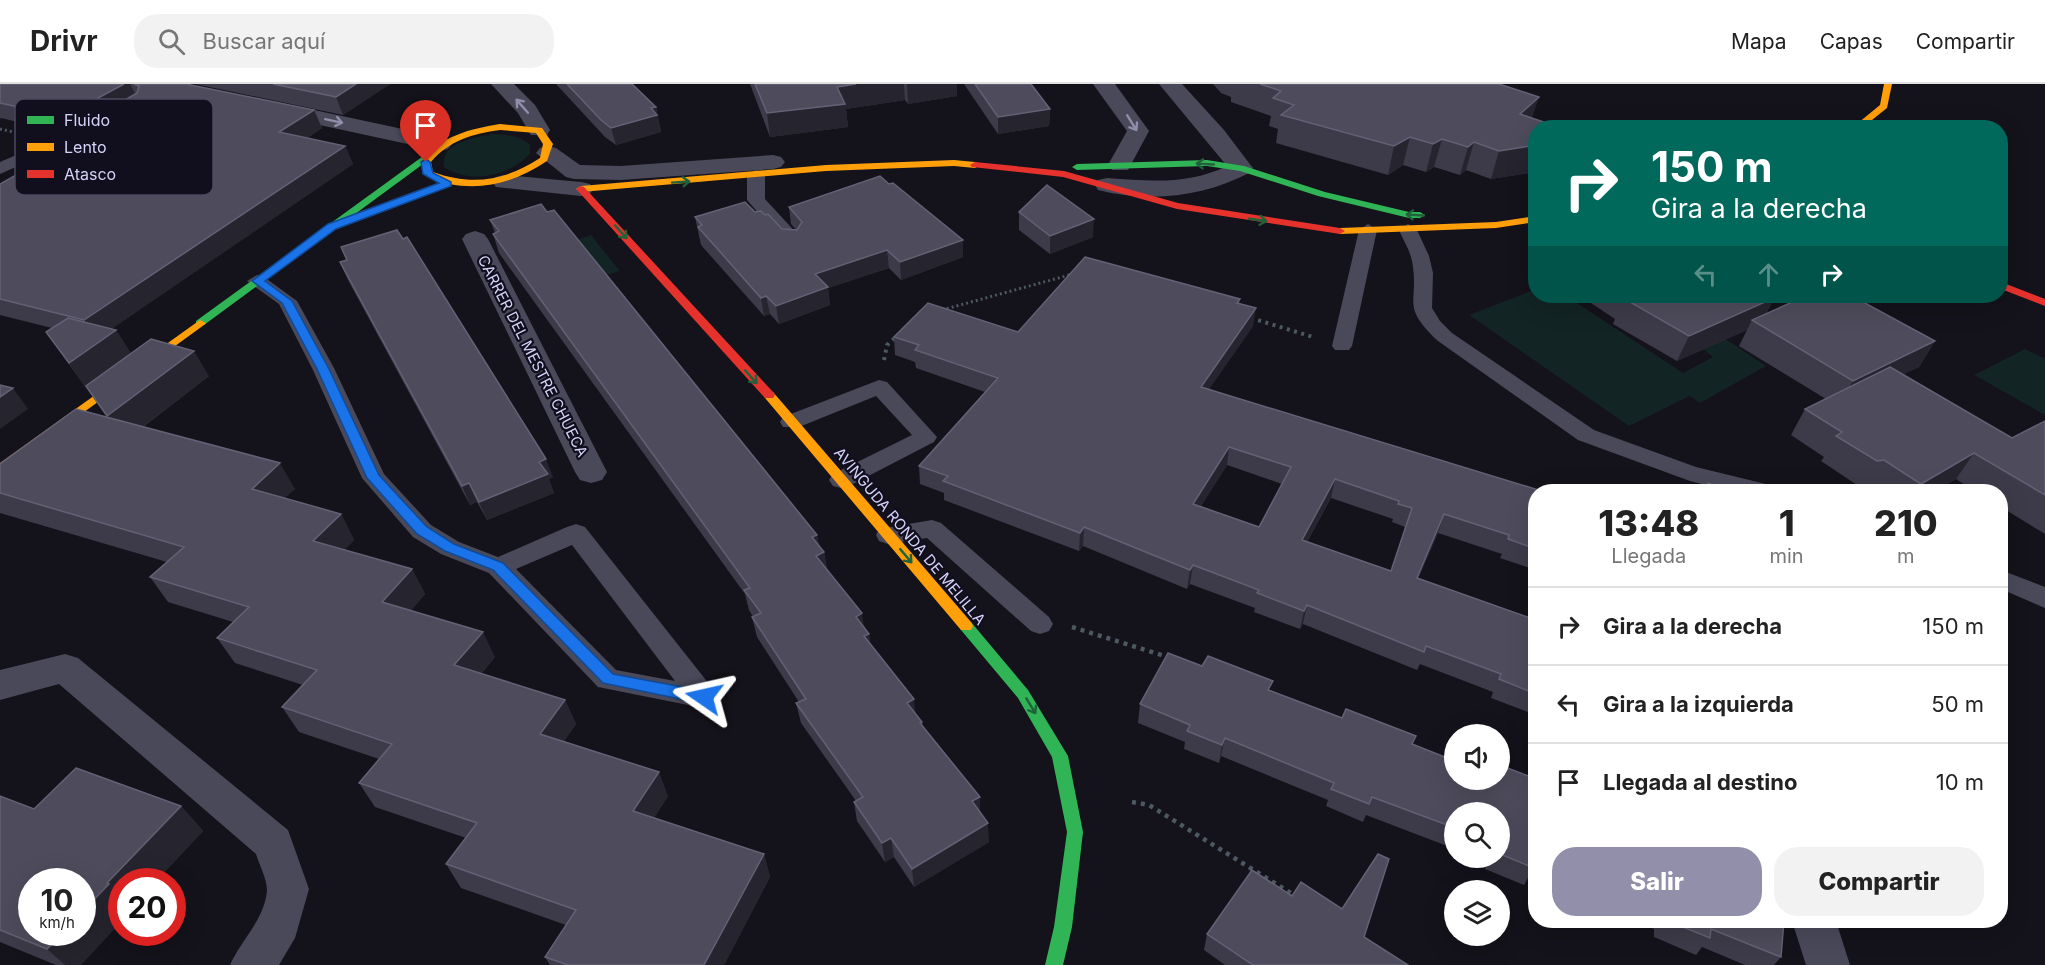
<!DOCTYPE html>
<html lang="es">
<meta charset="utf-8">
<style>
:root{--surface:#fff;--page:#f2f2f2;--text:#222;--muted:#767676;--line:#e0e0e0;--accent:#928fab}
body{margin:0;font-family:Inter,sans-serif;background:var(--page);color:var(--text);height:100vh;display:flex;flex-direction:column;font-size:22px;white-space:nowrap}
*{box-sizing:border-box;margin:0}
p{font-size:20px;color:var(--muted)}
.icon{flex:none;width:33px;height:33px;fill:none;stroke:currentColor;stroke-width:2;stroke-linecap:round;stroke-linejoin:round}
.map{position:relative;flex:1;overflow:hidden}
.details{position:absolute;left:1528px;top:400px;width:480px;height:444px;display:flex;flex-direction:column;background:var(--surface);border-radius:24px;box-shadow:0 6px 24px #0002}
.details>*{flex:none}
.guide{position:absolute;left:1528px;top:36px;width:480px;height:183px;border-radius:24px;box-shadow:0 6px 24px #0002;background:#00695c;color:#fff;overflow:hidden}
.fabs{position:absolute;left:1444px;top:640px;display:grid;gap:12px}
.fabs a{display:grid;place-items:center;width:66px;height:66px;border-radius:50%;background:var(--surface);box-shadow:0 6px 24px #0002;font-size:30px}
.speed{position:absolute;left:18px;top:784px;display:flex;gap:12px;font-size:30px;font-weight:700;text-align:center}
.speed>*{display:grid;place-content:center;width:78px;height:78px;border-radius:50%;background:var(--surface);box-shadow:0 6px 24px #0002;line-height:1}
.speed small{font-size:15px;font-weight:400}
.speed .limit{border:9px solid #d22;background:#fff;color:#111}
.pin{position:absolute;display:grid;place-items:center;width:51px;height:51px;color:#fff;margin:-62px -26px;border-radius:50% 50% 50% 0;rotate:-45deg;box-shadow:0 0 6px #0007}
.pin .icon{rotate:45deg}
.me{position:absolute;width:66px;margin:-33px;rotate:281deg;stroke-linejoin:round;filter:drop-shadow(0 0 4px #0008)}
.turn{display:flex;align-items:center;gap:21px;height:126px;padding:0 24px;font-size:27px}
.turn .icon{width:78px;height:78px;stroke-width:2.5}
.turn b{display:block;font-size:42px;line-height:51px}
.lanes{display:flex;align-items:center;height:57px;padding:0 24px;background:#0003;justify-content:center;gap:30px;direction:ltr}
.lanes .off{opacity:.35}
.eta{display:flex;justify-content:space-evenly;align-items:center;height:102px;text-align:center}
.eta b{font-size:36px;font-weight:800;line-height:42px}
.primary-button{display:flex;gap:12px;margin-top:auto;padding:12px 24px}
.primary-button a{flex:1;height:69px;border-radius:24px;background:var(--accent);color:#fff;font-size:24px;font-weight:800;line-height:69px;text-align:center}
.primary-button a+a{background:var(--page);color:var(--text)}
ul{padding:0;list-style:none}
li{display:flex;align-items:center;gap:18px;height:78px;padding:0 24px;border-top:2px solid var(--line)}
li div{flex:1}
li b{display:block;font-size:22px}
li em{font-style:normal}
header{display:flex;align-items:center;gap:36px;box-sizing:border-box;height:84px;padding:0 30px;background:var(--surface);border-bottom:2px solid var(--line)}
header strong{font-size:28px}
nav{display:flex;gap:33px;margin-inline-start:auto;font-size:21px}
.search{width:420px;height:54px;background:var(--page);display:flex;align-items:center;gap:15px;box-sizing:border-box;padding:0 21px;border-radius:24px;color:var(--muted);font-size:22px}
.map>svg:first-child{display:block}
.green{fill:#132424}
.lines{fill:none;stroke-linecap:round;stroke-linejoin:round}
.path-far2{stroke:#4c5862;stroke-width:3;stroke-dasharray:2 3;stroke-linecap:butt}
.path-far1{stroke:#4c5862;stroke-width:4;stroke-dasharray:3 4.5;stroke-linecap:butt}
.path{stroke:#4c5862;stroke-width:4.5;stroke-dasharray:4 5;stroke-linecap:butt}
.lane{fill:#4a495a;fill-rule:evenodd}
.street{fill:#4a495a;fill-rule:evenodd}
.fast{fill:#30b455;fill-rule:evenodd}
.slow{fill:#ff9f0a;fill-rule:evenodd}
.jam{fill:#e5322d;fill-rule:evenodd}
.wall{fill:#3d3b49;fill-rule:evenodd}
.shaded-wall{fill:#26242e}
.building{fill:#4e4c5c;stroke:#636175;stroke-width:1.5;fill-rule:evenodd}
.oneway{stroke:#908eaa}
.oneway2{stroke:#20623a}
.route{fill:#1a73e8;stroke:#114b97;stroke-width:1.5}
.labels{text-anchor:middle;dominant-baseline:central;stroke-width:4.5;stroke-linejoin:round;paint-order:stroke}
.street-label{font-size:15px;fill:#d6d3f9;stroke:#110f1e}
.key{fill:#110f1e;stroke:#4c4a60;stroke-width:1.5}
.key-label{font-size:16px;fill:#d6d3f9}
</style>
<header>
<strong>Drivr</strong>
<div class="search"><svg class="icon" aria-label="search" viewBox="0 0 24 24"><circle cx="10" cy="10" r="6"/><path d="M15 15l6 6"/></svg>Buscar aquí</div>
<nav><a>Mapa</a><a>Capas</a><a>Compartir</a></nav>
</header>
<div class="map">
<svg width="2045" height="881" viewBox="0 0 2045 881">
<rect width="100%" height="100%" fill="#14121a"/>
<g class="green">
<path d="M 492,50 C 507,51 519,51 530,61 L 530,70 C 509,92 470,101 444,83 C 440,58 475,54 492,50 Z"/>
<polygon points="591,151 620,187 600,193 571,158"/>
<polygon points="1536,205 1536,212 1599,212 1577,219 1683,289 1713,273 1695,259 1718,250 1766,282 1700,319 1690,312 1629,342 1469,231"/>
<polygon points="2025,265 2045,275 2045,331 1974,291"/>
</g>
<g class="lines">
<g class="path-far2">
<polyline points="0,45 14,48"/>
<polyline points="942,226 1073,190"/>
</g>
<g class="path-far1">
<polyline points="942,226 946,225"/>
<polyline points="1251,234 1313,253"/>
<polyline points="884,276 887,261 897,252"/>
</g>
<g class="path">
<polyline points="1072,543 1171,574"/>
<polyline points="1132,718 1149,721 1297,813"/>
</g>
<g class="lane">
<polygon points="72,56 80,61 78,65 54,79 18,82 0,90 0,78 14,72 44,70"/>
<polygon points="756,86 765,91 765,115 800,153 802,157 800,161 786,161 747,116 747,91"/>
<polygon points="1368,140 1377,146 1352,262 1349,266 1335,266 1332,262 1359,146"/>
<path d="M 1408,140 L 1417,146 L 1429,172 L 1433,189 L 1432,224 L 1440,237 L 1452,249 L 1594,346 L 1696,383 L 1774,402 L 1778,408 L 1734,408 L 1690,397 L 1578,356 L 1438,257 C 1399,220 1420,220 1412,177 C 1410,166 1403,156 1399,146 Z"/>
<path d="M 257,191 L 264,193 L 297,217 L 334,284 L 384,390 L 431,441 L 459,458 L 498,473 L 567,443 L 576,440 L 585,443 L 713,605 L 717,613 L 713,621 L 703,624 L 598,603 L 489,489 L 441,470 L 413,453 L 362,394 L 312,284 L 279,220 L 247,197 ZM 572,461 L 675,597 L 616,586 L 516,485 Z"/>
<polygon points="879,296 887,298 937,353 934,358 849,402 841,404 833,402 829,396 833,390 912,351 876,312 799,343 783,343 780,338 783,333"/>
<polygon points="932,436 941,439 1049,533 1053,540 1049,547 1040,550 1031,547 927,454 888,460 879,457 876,451 879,445"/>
<polygon points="2001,486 2045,503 2045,524 2001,505"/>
</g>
<g class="street">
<polygon points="491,0 514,0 535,21 550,46 547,51 531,51 518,29"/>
<polygon points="1093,0 1115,0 1149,47 1128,86 1112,86 1108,81 1127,47"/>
<path d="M 1159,0 L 1182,0 L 1224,46 L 1249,79 L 1253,84 L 1249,89 C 1203,113 1149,119 1098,106 L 1095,101 L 1098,96 L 1107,94 C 1150,97 1188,101 1227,82 Z"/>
<polygon points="272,17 440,53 448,55 452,60 448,65 440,67 264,29 261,24 264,19"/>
<polygon points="548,62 556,64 580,81 621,82 773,71 781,73 785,78 781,83 773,85 621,96 574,95 566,93 536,69 540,64"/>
<polygon points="504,91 581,98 590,100 593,105 590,110 581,112 496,103 492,98 496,93"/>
<polygon points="475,147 484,150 488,155 607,388 602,396 591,399 580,396 575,388 462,155 466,150"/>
<path d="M 65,570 L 78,574 L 288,746 L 309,805 L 295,854 L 279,881 L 230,881 C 241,856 265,835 267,806 C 267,795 259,780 256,770 L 59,600 L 0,616 L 0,586 Z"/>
<polygon points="1792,837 1836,837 1850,881 1806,881"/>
</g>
<g class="fast">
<polygon points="426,70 434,72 204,241 196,241 196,237"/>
<polygon points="1207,76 1244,82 1325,108 1409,128 1420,128 1425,131 1420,134 1409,134 1318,112 1240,87 1207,82 1077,86 1072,83 1077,80"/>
<polygon points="966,536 971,538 1028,606 1068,672 1083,748 1072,843 1063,881 1045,881 1054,843 1067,748 1052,673 1018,614 961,546 959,542 961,538"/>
</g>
<g class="slow">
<polygon points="1884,0 1892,0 1887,24 1862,44 1852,44 1880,21"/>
<path d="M 500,40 L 542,44 L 553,60 L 547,77 C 517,97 486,107 449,100 C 440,98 430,95 423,90 L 421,78 C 441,52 469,45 500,40 ZM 500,46 L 536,49 L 543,60 L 540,74 C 505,97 472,102 433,88 L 431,78 C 449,56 473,50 500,46 Z"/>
<polygon points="954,76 975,78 980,81 975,84 954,82 826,87 581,108 576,105 581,102 826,81"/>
<polygon points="1536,132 1536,138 1496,144 1340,150 1335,147 1340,144 1496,138"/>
<polygon points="200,236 206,239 204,241 0,389 0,379"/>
<polygon points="769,307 773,308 971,538 973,542 971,546 961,546 765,314 763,311 765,308"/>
</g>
<g class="jam">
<polygon points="975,78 1064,87 1178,119 1340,144 1345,147 1340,150 1177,125 1063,93 972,83 970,81"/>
<polygon points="581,102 584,103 773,308 775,311 773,314 765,314 578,107 576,105"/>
<polygon points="2001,198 2045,215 2045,222 2001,205"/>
</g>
</g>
<g class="wall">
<polygon points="0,0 186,0 314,26 322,44 307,54 345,62 353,80 111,245 116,246 131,270 209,292 143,343 295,405 284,414 341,430 354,456 344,466 412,485 425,510 411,526 495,573 481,590 565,616 576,640 564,657 668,712 654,734 764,770 770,793 724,881 550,881 545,873 566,841 461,804 446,780 466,754 375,723 359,699 379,675 299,648 282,623 303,601 235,579 217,554 233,538 168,518 150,493 167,478 0,429 0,380 107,333 46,248 52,244 0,231 0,100 91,48 88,43 73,51 1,34 0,35"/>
<polygon points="195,0 390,0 343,31"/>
<polygon points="556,0 632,0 656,23 661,48 616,61 605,53"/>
<polygon points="750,0 957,0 957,12 908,20 905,16 846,25 848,43 770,53"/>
<polygon points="964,0 1031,0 1050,25 1049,42 998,50"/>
<polygon points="1213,0 1499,0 1532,34 1536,44 1536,88 1491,95 1466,86 1460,91 1434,83 1426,88 1403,81 1388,91 1276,59 1278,45 1269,42 1271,32 1231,18 1231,13 1221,9"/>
<polygon points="789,123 963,173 901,196 889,184 828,204 830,221 779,240 770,230 764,232 701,161 695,133 755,128 765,131 782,145 796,146 791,140"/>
<polygon points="1019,128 1093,153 1050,170 1019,146"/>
<polygon points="490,136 817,451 819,462 824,468 827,485 869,550 870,560 916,630 922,638 923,642 980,713 980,728 989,758 914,803 894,773 885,778 857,737 854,718 856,717 801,639 796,619 799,618 757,553 752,533 753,533 749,526 745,510 499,169 493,150 495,149"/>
<polygon points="341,163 553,393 549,395 554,409 487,436 477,418 470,421 348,196 340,178 346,176"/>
<polygon points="1594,212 1770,212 1774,214 1766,230 1935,257 1919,283 1903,290 2012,354 2045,337 2045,450 2001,423 2001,408 1976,408 1956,395 1934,408 1876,408 1867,402 1860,403 1821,377 1824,373 1791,351 1805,325 1826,315 1739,262 1747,246 1677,277 1613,240 1615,235 1591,219"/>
<path d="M 1240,215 L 1239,219 L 1253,242 L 1209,305 L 1536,408 L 1536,486 L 1500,474 L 1502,470 L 1438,449 L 1418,494 L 1536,536 L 1536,631 L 1491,614 L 1493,608 L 1420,580 L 1417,586 L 1303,540 L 1300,545 L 1254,528 L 1255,524 L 1190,500 L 1187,505 L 1083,462 L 1079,467 L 944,416 L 944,409 L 920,400 L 919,382 L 985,308 L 916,284 L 915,278 L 895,271 L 894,253 L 1018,248 ZM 1227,381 L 1282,400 L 1259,443 L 1201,422 ZM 1331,414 L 1393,435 L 1392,438 L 1405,443 L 1391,487 L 1307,458 Z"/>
<polygon points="1202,582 1271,606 1412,660 1455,696 1536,695 1536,797 1528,794 1524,801 1485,785 1486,778 1478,774 1500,774 1500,729 1455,729 1455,765 1366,731 1363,738 1326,722 1328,716 1221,672 1219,679 1184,665 1185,658 1138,639 1140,620"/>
<polygon points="0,712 34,725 181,722 203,747 155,798 122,798 81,881 56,881 0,858"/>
<polygon points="1292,812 1364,853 1408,881 1225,881 1204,866 1207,850"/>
<polygon points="1634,837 1784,837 1781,873 1774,881 1745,881 1702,863 1696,871 1654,853 1654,845"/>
</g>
<g class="shaded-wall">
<polygon points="124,0 130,0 138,15 86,39 88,43 73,51 63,33"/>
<polygon points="356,0 390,0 343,31 336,13"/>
<polygon points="856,0 904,0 905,16 846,25 848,43 770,53 767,29 837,3"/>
<polygon points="907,0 957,0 957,12 908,20"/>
<polygon points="1539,13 1530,40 1520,30"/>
<polygon points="656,23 661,48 616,61 611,44 651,24"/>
<polygon points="1050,25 1049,42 998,50 998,33"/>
<polygon points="314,26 322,44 288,66 279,48"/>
<polygon points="1410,53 1403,81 1388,91 1394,62"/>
<polygon points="1442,55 1434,83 1426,88 1433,60"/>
<polygon points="1474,58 1466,86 1460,91 1468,63"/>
<polygon points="1536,61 1536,88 1491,95 1499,67"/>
<polygon points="345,62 353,80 97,255 84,236"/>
<polygon points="1094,135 1093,153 1050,170 1050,152"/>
<polygon points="963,156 963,173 901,196 900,178"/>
<polygon points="887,166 889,184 828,204 830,221 779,240 776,222 815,190"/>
<polygon points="766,212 770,230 764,232 761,214"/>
<polygon points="1774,214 1761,239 1752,236 1747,246 1677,277 1689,252"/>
<polygon points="1256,224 1253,242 1198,321 1201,303"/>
<polygon points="116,246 132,272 86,305 69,279"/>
<polygon points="1935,257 1919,283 1838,322 1853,297"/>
<polygon points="194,267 209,292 124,357 107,332"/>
<polygon points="13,304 28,325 0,345 0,313"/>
<polygon points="1229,363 1227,381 1191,438 1193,420"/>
<polygon points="1974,369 1956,395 1934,408 1915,408 1921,400"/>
<polygon points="546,375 553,393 549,395 554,409 487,436 479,418 539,378"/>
<polygon points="280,379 295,405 267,430 252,405"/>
<polygon points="1335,395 1331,414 1297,475 1302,456"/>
<polygon points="469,399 477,418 470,421 462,402"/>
<polygon points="341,430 354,456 328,482 313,457"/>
<polygon points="1444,430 1438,449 1411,512 1417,494"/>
<polygon points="1084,443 1083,462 1079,467 1080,449"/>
<polygon points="817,451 820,470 824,468 827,488 820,492 812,453"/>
<polygon points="1193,481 1190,500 1187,505 1190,486"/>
<polygon points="412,485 425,510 395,543 382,518"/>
<polygon points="1307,521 1303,540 1300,545 1304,527"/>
<polygon points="862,529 865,549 856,533"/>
<polygon points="483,548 495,573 467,606 454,581"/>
<polygon points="869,550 872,569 864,552"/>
<polygon points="914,615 916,634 907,619"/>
<polygon points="565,616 576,640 551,675 540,650"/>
<polygon points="1225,654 1221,672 1219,679 1222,661"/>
<polygon points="659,688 668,712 643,751 633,727"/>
<polygon points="980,713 980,732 972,717"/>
<polygon points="181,722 203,747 155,798 122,798 122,837 81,881 65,881 47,865 63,849 82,849 82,828 107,799"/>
<polygon points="988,739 989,758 914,803 912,785"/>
<polygon points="891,754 894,773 885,778 882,759"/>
<polygon points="764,770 770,793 724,881 704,881"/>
</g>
<g class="building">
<polygon points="0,0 124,0 63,33 0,19"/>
<polygon points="134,0 186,0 314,26 279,48 345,62 84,236 0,215 0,100 97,45 93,44 98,41 86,39 137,9 139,2"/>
<polygon points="273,0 356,0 336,13"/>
<polygon points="567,0 632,0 656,23 651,24 657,31 611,44 601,36"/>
<polygon points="755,0 856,0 837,3 845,20 767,29"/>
<polygon points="975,0 1031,0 1050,25 998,33"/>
<polygon points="1260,0 1499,0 1539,13 1520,30 1561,44 1536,44 1536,61 1499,67 1474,58 1468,63 1442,55 1433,60 1410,53 1394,62 1281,31 1294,21 1273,14 1281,7"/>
<polygon points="880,92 889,100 893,99 963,156 900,178 887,166 815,190 828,203 776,222 766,212 761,214 698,143 702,141 695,133 745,118 755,128 761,127 765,131 768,130 782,145 797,146 802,138 789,123"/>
<polygon points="1047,101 1094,135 1050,152 1019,128"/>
<polygon points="541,120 547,128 554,126 817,451 812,453 824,468 816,472 862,529 856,533 869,550 864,552 914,615 907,619 922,638 920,639 980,713 972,717 988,739 912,785 891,754 882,759 854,718 863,713 796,619 806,615 752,533 761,529 744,506 750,504 493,150 499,147 490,136"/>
<polygon points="397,146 403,155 407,153 546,375 539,378 548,390 479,418 469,399 462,402 340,178 347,176 341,163"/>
<path d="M 1085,173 L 1240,215 L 1237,219 L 1256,224 L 1201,303 L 1545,408 L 1536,408 L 1536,465 L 1508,455 L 1509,451 L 1444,430 L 1417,494 L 1536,536 L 1536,610 L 1499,595 L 1501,590 L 1426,562 L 1424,568 L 1307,521 L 1304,527 L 1257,509 L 1259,506 L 1193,481 L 1190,486 L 1084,443 L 1080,449 L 943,397 L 948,392 L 919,382 L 998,294 L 915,266 L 919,261 L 894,253 L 928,219 L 1018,248 ZM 1229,363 L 1291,383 L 1259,443 L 1193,420 ZM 1335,395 L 1399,417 L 1398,420 L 1412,424 L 1391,487 L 1302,456 Z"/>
<polygon points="1629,212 1770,212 1774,214 1689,252 1623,214"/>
<polygon points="1806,212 1852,212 1935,257 1853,297 1752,236"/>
<polygon points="68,234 116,246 69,279 46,248"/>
<polygon points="151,255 194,267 107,332 86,302"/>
<polygon points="1890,283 2012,354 2045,337 2045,411 1974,369 1921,400 1884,376 1877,377 1836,352 1842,348 1805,325"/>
<polygon points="0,301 13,304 0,313"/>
<polygon points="76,325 280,379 252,405 341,430 313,457 412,485 382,518 483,548 454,581 565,616 540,650 659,688 633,727 764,770 704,881 568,881 545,873 576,826 446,780 477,739 359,699 392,660 282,623 317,586 217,554 249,523 150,493 184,463 0,409 0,380"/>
<polygon points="1708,399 1729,408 1704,408"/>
<polygon points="1168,569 1202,582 1208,572 1273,597 1268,606 1342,634 1346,625 1416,652 1412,660 1455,677 1455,696 1500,696 1500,681 1536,695 1536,777 1534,784 1500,770 1500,729 1455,729 1455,744 1372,713 1369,720 1331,705 1334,699 1225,654 1222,661 1187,647 1190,641 1140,620"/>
<polygon points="76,684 181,722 107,799 109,800 82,828 82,798 32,798 32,849 63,849 47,865 0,846 0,712 34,725"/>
<polygon points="1378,770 1389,775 1364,853 1408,881 1253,881 1207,850 1252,786 1292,812 1301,798 1342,825"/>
<polygon points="1668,837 1784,837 1781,873 1711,845 1710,854"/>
</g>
<defs><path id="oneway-shaft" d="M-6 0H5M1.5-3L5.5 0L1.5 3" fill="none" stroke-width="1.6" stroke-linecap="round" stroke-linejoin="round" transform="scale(1.5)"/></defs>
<g class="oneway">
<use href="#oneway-shaft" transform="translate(522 22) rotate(-131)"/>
<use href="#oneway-shaft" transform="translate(334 37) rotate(12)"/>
<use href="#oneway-shaft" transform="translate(1132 39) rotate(58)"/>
</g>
<g class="oneway2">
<use href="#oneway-shaft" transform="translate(1205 80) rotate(-177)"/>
<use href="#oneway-shaft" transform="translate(681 98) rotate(-4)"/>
<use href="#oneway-shaft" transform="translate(1415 131) rotate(-177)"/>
<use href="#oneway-shaft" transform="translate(1258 136) rotate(8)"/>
<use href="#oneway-shaft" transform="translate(621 148) rotate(48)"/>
<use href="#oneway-shaft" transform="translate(751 293) rotate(48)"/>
<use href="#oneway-shaft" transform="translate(906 472) rotate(50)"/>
<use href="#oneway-shaft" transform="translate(1031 622) rotate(59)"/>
</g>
<polygon class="route" points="426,75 430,78 433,89 451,98 451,102 336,145 265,197 292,217 329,285 379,391 427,443 454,460 503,479 613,590 704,607 711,613 709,618 704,620 603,599 493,486 445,467 417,450 367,394 317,285 282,219 252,197 328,140 439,99 423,90 421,78"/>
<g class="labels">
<g class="street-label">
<text transform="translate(533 272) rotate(63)">CARRER DEL MESTRE CHUECA</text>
<text transform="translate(910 452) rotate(50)">AVINGUDA RONDA DE MELILLA</text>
</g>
</g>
<rect x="15" y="15" width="198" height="96" rx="9" class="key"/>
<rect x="27" y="32" width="27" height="8" fill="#30b455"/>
<rect x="27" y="59" width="27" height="8" fill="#ff9f0a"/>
<rect x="27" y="86" width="27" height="8" fill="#e5322d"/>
<g class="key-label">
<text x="64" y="42">Fluido</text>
<text x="64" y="69">Lento</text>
<text x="64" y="96">Atasco</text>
</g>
</svg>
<div class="fabs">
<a><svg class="icon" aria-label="sound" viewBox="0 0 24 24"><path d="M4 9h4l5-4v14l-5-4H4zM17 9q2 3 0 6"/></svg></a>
<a><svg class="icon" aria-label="search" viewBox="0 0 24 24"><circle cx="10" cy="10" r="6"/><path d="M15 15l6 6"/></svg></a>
<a><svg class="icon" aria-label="layers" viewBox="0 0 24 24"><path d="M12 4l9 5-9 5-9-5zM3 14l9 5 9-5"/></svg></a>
</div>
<div class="speed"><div>10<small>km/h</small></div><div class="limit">20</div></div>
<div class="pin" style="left:426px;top:78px;background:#d93025"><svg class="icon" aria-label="arrive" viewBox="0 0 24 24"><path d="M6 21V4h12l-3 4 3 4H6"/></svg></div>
<svg class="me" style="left:704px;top:613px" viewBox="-20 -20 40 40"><path d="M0-17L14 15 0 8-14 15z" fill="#1a73e8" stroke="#fff" stroke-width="4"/></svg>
<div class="guide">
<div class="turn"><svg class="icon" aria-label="right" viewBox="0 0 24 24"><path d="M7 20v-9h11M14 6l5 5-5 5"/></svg><div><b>150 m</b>Gira a la derecha</div></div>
<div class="lanes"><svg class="icon off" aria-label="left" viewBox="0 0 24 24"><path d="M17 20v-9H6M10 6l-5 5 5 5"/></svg><svg class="icon off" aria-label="ahead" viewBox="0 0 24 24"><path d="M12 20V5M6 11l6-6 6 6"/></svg><svg class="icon" aria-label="right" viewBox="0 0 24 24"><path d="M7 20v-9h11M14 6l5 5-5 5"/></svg></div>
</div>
<section class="details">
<div class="eta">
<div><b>13:48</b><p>Llegada</p></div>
<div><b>1</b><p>min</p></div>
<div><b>210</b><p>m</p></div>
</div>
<ul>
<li><svg class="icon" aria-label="right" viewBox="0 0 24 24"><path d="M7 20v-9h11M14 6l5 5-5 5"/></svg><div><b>Gira a la derecha</b></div><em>150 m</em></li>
<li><svg class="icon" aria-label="left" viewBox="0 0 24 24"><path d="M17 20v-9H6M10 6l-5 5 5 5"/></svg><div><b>Gira a la izquierda</b></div><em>50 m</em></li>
<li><svg class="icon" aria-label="arrive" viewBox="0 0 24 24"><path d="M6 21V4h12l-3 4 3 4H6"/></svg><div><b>Llegada al destino</b></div><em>10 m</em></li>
</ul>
<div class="primary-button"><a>Salir</a><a>Compartir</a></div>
</section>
</div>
